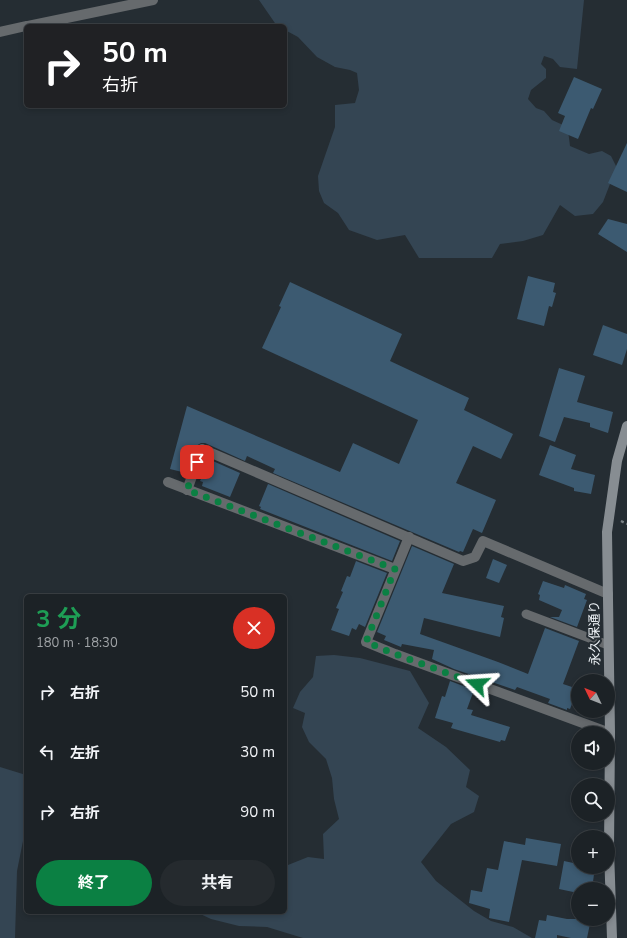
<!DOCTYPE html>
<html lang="ja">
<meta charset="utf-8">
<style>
:root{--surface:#1c2226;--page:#252a2e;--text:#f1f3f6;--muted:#a0a4a7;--line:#3a3f43;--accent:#0b8043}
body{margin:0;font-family:"Nunito Sans","Noto Sans JP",sans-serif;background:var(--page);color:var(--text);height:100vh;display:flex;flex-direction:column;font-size:15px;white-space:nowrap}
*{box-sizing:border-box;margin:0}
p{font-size:13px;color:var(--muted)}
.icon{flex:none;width:22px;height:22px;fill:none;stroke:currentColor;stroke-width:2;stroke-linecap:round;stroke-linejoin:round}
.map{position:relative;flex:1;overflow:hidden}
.sheet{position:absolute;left:24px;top:594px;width:263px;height:320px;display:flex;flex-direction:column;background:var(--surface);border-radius:6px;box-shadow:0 2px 6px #0003,0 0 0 1px var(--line)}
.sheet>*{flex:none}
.banner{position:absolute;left:24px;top:24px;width:263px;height:84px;border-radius:6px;box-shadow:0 2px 6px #0003,0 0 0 1px var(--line);background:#202124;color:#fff;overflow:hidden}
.needle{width:26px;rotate:313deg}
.buttons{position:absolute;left:571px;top:674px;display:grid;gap:8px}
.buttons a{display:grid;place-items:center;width:44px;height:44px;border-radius:50%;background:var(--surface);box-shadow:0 2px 6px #0003,0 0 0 1px var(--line);font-size:20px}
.pin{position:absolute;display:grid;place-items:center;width:34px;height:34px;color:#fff;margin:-17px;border-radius:8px;box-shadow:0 2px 6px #0006}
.me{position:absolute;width:44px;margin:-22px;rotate:290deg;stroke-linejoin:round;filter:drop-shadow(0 0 3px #0008)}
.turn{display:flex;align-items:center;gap:14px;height:84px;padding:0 12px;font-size:18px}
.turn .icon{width:52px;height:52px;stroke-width:2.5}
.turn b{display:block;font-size:28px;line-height:34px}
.round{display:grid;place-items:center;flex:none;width:42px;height:42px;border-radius:21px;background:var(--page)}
.overview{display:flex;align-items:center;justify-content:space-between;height:68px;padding:0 12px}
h1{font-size:24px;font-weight:700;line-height:30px;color:#1e9e55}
.button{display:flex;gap:8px;margin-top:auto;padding:8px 12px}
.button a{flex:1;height:46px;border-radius:24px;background:var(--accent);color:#fff;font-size:16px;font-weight:700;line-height:46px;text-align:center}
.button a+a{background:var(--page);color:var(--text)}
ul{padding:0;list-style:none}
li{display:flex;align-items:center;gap:12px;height:60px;padding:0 12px}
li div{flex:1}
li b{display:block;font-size:15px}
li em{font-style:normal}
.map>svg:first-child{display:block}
.green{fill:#344553}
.building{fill:#3c5a71}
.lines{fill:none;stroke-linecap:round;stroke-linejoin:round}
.path{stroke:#7c8388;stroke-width:2.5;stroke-dasharray:3 3;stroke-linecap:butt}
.lane{stroke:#666a6d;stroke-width:9}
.street{stroke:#666a6d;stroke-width:10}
.secondary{stroke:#878d92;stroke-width:10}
.route{stroke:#0b8043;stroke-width:7;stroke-dasharray:0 12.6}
.labels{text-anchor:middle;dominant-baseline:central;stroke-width:4;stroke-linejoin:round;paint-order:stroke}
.street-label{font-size:13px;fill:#f0f5f9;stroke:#252d33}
</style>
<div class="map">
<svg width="627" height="938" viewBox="0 0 627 938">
<rect width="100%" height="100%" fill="#252d33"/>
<g class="green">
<polygon points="259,0 584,0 577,69 560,67 553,59 544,56 541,64 546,69 546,78 531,90 528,99 536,108 544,111 552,120 563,125 568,130 570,146 589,154 602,151 611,156 618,170 610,184 603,202 593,214 575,216 560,205 543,235 523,241 500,244 492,258 419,258 405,235 377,240 349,230 338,213 324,203 319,191 318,176 335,127 335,105 355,103 359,90 357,73 350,70 335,67 317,57 298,37 285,30 285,26 277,26"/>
<polygon points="334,655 360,658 410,671 429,703 418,728 446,747 470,770 466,787 479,796 474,812 451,824 421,862 436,881 474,911 491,921 513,927 532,938 303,938 267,927 239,926 211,919 196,912 285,912 285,864 288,865 308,857 324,859 323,834 339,819 334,799 332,778 326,759 309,742 302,727 305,713 293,708 300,692 313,677 316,656"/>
<polygon points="0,767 26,775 26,826 17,871 15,938 0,938"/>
</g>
<g class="building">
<polygon points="574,77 602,89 593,109 591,108 578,139 559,131 565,116 558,113"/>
<polygon points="627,143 627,192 608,183"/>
<polygon points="608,219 627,224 627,252 598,234"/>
<polygon points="528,276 555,283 553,292 556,293 552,307 549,306 544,326 517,319"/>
<polygon points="290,282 402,334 390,361 469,398 464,410 513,434 501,459 473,446 456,483 496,500 482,533 473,529 463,552 460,551 459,552 273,473 275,469 247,456 245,461 205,443 201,443 196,446 186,473 170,469 187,406 340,472 353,443 399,464 418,420 262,348 281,307 279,306"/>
<polygon points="603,325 627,334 627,349 622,365 593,355"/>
<polygon points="559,368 585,376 577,402 613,412 608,433 590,427 590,423 564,417 555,442 539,436"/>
<polygon points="550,445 576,455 571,469 595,475 591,494 574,491 574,488 539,475"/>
<polygon points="206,458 240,473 230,497 202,486 203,482 200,481 202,477 199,477"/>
<polygon points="268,484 400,541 392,561 260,509 261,507 259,506"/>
<polygon points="412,546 454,564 442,593 504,606 501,617 504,618 500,637 424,618 420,634 498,662 528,674 545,628 579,641 563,684 575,688 574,690 577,691 570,709 567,708 567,710 548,703 550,699 517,687 515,690 454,669 432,659 434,650 402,644 401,647 384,640 386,636 377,632"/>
<polygon points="493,559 507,565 499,583 486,578"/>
<polygon points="356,561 387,573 365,627 359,624 356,630 352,628 349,636 331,630 339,609 336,608 343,592 341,591 347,576 350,577"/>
<polygon points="543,581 564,588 565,585 586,594 584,599 587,600 577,627 550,617 559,617 562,610 539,600 540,595 538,594"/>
<polygon points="450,681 474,690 467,709 473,710 471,715 510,727 505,741 501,740 500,742 451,728 453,723 435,718 442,696 445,697"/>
<polygon points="526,838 561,844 557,866 522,860 509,922 489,918 490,909 469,903 471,890 482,892 487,868 498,870 504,841 525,845"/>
<polygon points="564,861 578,864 578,867 595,867 592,889 578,889 578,893 559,889"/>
<polygon points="547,915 567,919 591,919 587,938 571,938 557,935 557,938 535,938 539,920 546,921"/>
</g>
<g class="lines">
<polyline class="path" points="621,521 627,524"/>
<polyline class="lane" points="526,614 608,645"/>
<g class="street">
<polyline points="28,26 153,0"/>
<polyline points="0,32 26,26"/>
<polyline points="168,482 395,569"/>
<polyline points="187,490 202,449 463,561 475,557 483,541 608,594"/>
<polyline points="409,537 366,642 395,654 610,733"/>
</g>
<polyline class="secondary" points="612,938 609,850 610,733 607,532 617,461 627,426"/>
</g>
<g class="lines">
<polyline class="route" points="197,462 187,490 395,569 366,642 395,654 477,684"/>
</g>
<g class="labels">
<g class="street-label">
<text transform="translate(595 633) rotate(-91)">永久保通り</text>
</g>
</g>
</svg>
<div class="buttons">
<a><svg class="needle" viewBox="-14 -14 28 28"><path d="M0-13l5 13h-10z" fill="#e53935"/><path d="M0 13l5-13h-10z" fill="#a0a4a7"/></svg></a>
<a><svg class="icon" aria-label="sound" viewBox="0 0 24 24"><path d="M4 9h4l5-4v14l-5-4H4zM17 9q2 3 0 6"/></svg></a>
<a><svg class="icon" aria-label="search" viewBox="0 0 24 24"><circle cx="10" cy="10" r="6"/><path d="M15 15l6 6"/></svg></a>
<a>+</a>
<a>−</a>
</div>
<div class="pin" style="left:197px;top:462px;background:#d93025"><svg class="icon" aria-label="arrive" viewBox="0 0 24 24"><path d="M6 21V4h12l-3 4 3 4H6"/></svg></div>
<svg class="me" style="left:477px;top:684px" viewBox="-20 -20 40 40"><path d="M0-17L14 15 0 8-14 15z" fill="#0b8043" stroke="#fff" stroke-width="4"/></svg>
<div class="banner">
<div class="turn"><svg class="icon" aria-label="right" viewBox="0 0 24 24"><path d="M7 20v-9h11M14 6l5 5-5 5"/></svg><div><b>50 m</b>右折</div></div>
</div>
<section class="sheet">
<div class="overview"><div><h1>3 分</h1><p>180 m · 18:30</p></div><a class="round" style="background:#d93025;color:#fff"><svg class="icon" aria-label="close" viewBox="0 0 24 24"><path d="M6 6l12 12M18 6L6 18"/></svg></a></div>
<ul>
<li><svg class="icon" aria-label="right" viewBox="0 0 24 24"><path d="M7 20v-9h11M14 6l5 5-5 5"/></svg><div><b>右折</b></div><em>50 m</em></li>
<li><svg class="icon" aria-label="left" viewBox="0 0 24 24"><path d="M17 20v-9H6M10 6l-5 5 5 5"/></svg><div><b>左折</b></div><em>30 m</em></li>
<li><svg class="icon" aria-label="right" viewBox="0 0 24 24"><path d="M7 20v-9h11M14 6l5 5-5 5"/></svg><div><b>右折</b></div><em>90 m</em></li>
</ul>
<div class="button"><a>終了</a><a>共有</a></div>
</section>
</div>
